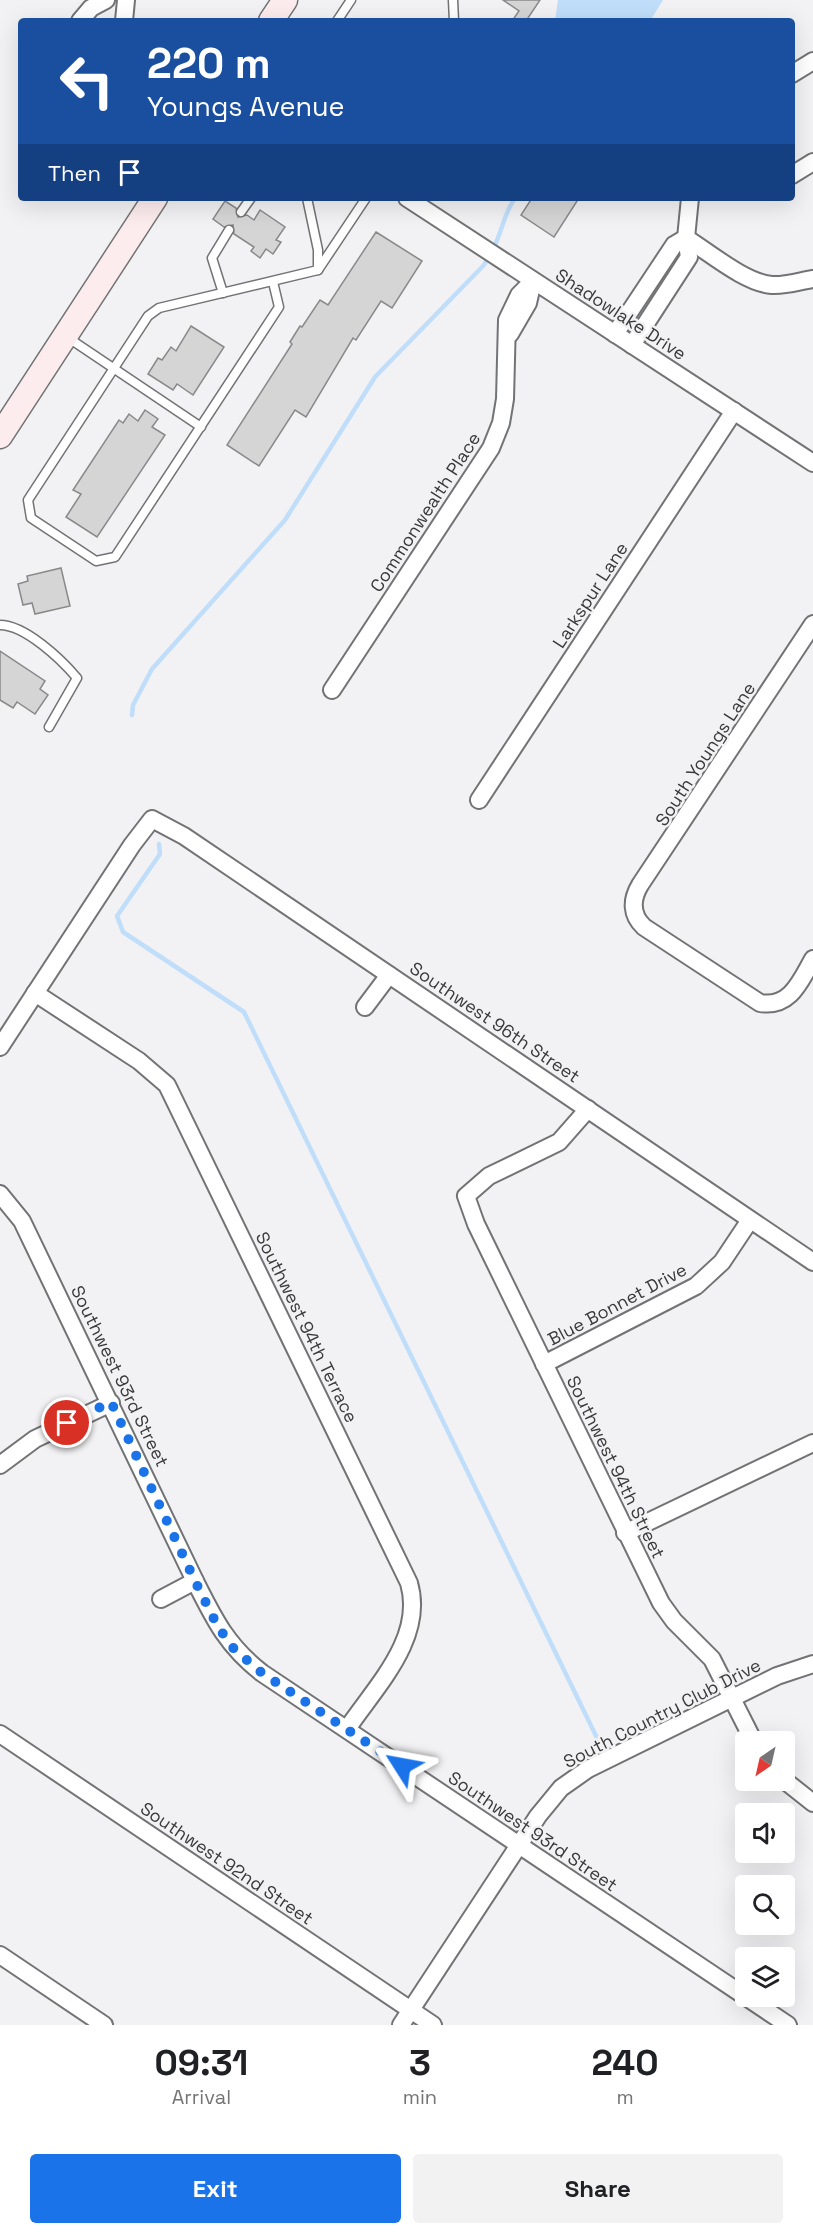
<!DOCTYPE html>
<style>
:root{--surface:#fff;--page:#f2f2f2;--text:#202124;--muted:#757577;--accent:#1a73e8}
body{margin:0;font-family:"Space Grotesk",sans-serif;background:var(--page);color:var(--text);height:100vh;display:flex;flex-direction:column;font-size:22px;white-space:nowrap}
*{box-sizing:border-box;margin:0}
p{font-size:20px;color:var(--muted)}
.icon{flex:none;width:33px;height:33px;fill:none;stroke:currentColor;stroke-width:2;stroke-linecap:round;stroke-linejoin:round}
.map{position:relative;height:2025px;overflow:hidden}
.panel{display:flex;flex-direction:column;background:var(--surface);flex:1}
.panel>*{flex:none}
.guide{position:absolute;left:18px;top:18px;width:777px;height:183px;border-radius:6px;box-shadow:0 6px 24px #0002;background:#1a4fa0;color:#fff;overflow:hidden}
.needle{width:39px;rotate:214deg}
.controls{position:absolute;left:735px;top:1731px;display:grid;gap:12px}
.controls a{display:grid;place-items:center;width:60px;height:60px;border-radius:6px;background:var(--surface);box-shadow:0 6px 24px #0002;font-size:30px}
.pin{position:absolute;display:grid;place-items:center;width:51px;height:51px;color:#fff;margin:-26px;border:3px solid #fff;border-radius:50%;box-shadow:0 2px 6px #0007}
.me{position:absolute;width:66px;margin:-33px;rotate:304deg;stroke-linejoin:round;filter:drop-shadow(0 0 4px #0008)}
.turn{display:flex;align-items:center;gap:21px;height:126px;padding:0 30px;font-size:27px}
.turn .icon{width:78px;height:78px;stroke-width:2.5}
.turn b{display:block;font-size:42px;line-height:51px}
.then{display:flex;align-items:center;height:57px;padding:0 30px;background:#0003;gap:12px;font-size:22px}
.eta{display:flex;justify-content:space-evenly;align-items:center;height:102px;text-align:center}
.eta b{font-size:36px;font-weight:600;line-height:42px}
.primary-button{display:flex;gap:12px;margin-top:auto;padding:12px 30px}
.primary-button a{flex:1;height:69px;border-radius:6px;background:var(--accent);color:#fff;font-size:24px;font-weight:600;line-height:69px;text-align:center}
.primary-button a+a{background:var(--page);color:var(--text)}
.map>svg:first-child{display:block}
.water{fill:#c0defa}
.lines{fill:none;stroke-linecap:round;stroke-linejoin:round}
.stream{stroke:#c0defa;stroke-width:4.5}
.building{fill:#d5d5d6;stroke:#89898a;stroke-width:1.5}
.lane-casing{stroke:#727374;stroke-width:11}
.street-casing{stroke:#727374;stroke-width:20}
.secondary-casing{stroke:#727374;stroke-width:27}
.lane{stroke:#fff;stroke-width:8}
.street{stroke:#fff;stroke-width:16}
.secondary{stroke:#fdeced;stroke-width:24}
.route{stroke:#1a73e8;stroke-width:10;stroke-dasharray:0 18}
.labels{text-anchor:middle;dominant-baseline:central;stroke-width:5;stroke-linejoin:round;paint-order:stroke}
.street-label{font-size:18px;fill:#3a3a3b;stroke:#f2f2f4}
</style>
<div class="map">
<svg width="813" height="2025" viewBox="0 0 813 2025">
<rect width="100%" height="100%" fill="#f2f2f4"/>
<polygon class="water" points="558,0 663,0 650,21 555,21"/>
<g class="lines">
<g class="stream">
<path d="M 493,249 C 502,232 504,213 515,198"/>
<polyline points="132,715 133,705 152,669 285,520 375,377 484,265 489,256"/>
<polyline points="159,844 160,854 117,916 123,932 244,1012 597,1738"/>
</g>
</g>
<g class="building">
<polygon points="503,0 540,0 526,21 512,21 519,11"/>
<polygon points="532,198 579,198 554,237 521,215"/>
<polygon points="225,201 236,208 238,217 247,215 254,220 260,210 285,227 276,240 281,242 273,254 266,249 260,258 251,251 254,247 234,234 233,225 224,227 213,219"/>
<polygon points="376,232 422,261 392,308 381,301 356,340 353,338 306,417 295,410 259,466 227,445 292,344 290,342 300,326 302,327 320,300 328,305"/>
<polygon points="191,326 224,347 193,395 177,384 173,390 148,374 158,358 162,360 171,347 176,351"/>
<polygon points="145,410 158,419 152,427 165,435 97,537 66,517 81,494 73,490 119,420 123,423 129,414 138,421"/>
<polygon points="61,568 70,606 35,614 32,603 23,605 18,584 28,581 27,576"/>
<polygon points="0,651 45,681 40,689 48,695 35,714 17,702 13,708 0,700"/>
</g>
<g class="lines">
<defs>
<g id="lane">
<polyline points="453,0 454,21"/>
<polyline points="337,21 351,0"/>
<polyline points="241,212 251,198"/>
<polyline points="318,270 366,198"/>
<polyline points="273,282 279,307 115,557 96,561 31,518 28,500 148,316 159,308 318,270 318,250 307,198"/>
<polyline points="223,293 212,258 229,230"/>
<polyline points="67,337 201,427"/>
<path d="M 0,625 C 25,625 61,659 77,678 L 49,727"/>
</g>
<g id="street">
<polyline points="80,21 91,8 106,0"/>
<polyline points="124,21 126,0"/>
<polyline points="792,74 813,61"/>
<polyline points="792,175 813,162"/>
<polyline points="407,198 813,463"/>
<path d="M 686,238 C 709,252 745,283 772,285 C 785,286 800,281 813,279"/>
<polyline points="510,334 528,303 533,281"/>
<polyline points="615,334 674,245 686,238"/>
<polyline points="632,345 689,257 686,238 690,198"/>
<path d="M 813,624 L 640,885 C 631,900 631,915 644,927 L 760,1003 C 790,1008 800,982 813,959"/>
<polyline points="332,690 491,448 501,423 505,399 507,320 519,295 533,281"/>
<polyline points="479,800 734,411"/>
<path d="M 35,993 L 139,1061 L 167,1085 L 409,1583 C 425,1638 376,1686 347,1729"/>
<polyline points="365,1007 389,975"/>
<polyline points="0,1047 132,845 152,819 184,836 813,1262"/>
<polyline points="588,1109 559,1142 489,1176 466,1196 476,1224 661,1603 674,1621 712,1659 754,1742"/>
<path d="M 0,1194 L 22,1221 L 195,1581 C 214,1619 227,1646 262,1673 L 788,2025"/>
<polyline points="544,1364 696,1286 722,1262 750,1220"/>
<polyline points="0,1465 35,1439 111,1403"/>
<polyline points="625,1533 813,1443"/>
<polyline points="161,1599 195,1581"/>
<polyline points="0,1734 433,2025"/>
<polyline points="784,1780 813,1803"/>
<polyline points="0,1955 104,2025"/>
<polyline points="401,2025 538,1816 561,1788 588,1769 777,1676 813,1664"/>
</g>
<g id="secondary">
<polyline points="271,21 285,0"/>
<polyline points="0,436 155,198"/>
</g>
</defs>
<use href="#lane" class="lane-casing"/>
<use href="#street" class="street-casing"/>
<use href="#secondary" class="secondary-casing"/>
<use href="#lane" class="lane"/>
<use href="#street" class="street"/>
<use href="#secondary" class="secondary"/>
</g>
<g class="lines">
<polyline class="route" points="67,1423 111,1402 195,1581 218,1627 234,1649 262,1673 402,1766"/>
</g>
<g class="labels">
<g class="street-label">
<text transform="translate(621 314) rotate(33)">Shadowlake Drive</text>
<text transform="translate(425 512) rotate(-57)">Commonwealth Place</text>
<text transform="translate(590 595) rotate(-57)">Larkspur Lane</text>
<text transform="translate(705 754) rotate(-57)">South Youngs Lane</text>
<text transform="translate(495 1022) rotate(34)">Southwest 96th Street</text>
<text transform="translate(617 1304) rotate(-28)">Blue Bonnet Drive</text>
<text transform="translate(307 1327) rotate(64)">Southwest 94th Terrace</text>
<text transform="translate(120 1376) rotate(64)">Southwest 93rd Street</text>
<text transform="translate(616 1467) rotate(64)">Southwest 94th Street</text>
<text transform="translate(662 1713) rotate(-27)">South Country Club Drive</text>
<text transform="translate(533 1831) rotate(34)">Southwest 93rd Street</text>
<text transform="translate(227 1863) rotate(34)">Southwest 92nd Street</text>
</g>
</g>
</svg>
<div class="controls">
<a><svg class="needle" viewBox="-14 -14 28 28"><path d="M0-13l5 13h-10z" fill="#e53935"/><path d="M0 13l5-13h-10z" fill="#757577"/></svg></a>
<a><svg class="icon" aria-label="sound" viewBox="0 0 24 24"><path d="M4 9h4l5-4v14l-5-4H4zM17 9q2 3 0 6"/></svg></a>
<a><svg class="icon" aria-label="search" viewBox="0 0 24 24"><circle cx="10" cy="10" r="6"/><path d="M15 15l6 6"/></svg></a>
<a><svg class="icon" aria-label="layers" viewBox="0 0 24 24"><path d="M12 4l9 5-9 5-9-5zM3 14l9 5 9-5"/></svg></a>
</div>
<div class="pin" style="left:67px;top:1423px;background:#d93025"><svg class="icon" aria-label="arrive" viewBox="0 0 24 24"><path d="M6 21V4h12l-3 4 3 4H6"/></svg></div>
<svg class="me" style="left:402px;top:1766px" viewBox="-20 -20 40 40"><path d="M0-17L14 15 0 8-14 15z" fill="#1a73e8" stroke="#fff" stroke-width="4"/></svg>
<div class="guide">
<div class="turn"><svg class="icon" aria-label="left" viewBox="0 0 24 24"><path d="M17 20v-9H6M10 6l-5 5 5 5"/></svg><div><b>220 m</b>Youngs Avenue</div></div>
<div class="then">Then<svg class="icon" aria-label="arrive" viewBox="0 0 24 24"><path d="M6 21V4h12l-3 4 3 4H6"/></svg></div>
</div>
</div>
<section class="panel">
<div class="eta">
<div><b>09:31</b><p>Arrival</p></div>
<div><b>3</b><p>min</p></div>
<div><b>240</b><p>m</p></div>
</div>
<div class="primary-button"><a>Exit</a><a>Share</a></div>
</section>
